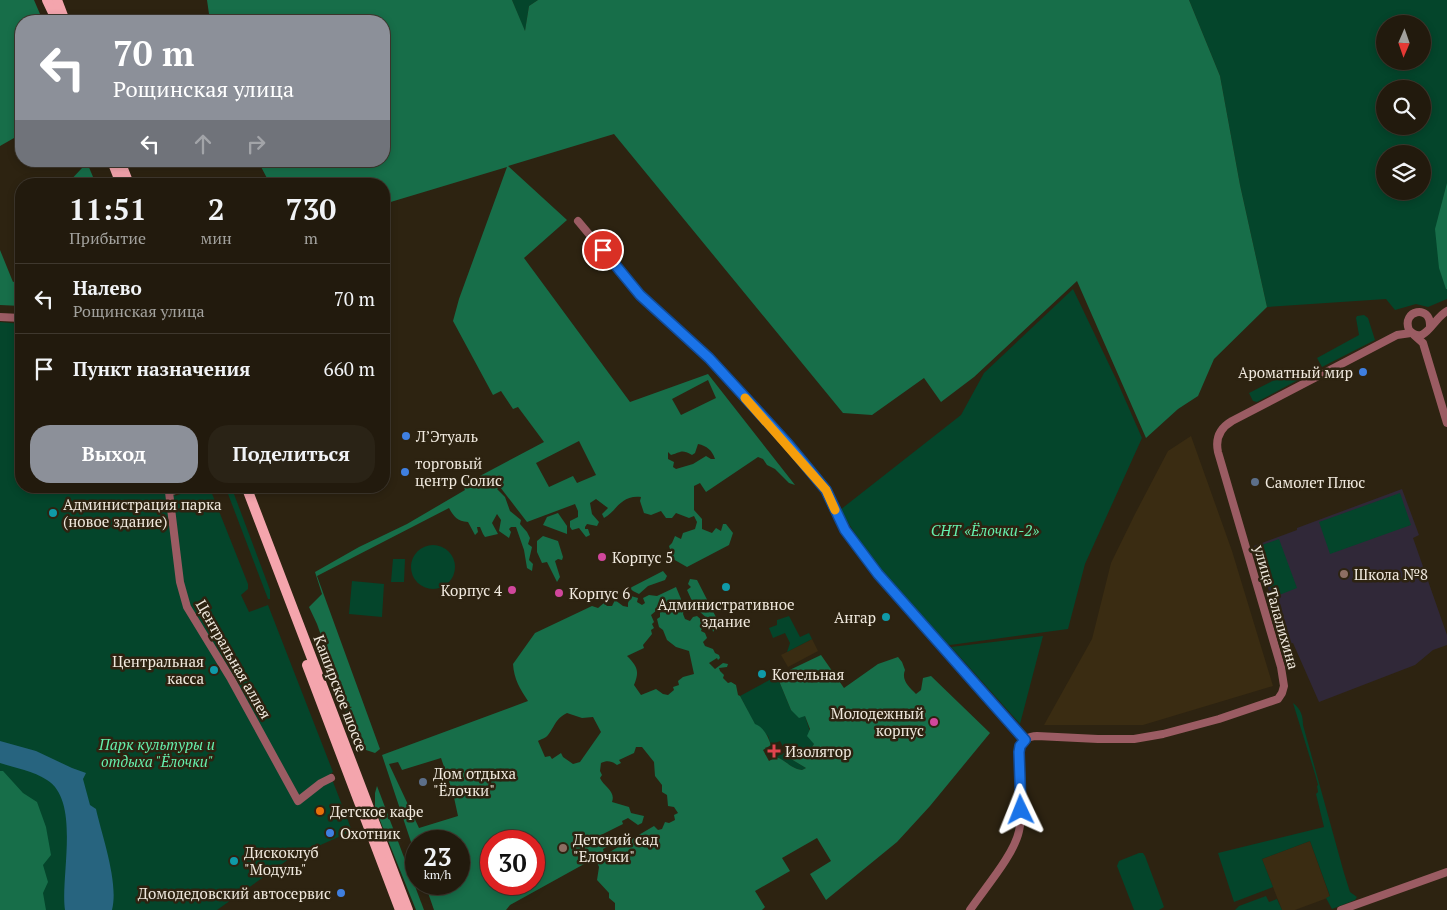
<!DOCTYPE html>
<html lang="ru">
<meta charset="utf-8">
<style>
:root{--surface:#221a0d;--page:#2a2316;--text:#f1f3f6;--muted:#a2a19d;--line:#3f382e;--accent:#8c9099}
body{margin:0;font-family:"PT Serif",serif;background:var(--page);color:var(--text);height:100vh;display:flex;flex-direction:column;font-size:19px;white-space:nowrap}
*{box-sizing:border-box;margin:0}
p{font-size:16px;color:var(--muted)}
.icon{flex:none;width:28px;height:28px;fill:none;stroke:currentColor;stroke-width:2;stroke-linecap:round;stroke-linejoin:round}
.map{position:relative;flex:1;overflow:hidden}
.sheet{position:absolute;left:15px;top:178px;width:375px;height:315px;display:flex;flex-direction:column;background:var(--surface);border-radius:20px;box-shadow:0 2px 8px #0003,0 0 0 1px var(--line)}
.sheet>*{flex:none}
.guide{position:absolute;left:15px;top:15px;width:375px;height:152px;border-radius:20px;box-shadow:0 2px 8px #0003,0 0 0 1px var(--line);background:#8c9099;color:#fff;overflow:hidden}
.needle{width:32px;rotate:182deg}
.tools{position:absolute;left:1376px;top:15px;display:grid;gap:10px}
.tools a{display:grid;place-items:center;width:55px;height:55px;border-radius:50%;background:var(--surface);box-shadow:0 2px 8px #0003,0 0 0 1px var(--line);font-size:25px}
.speed{position:absolute;left:405px;top:830px;display:flex;gap:10px;font-size:25px;font-weight:700;text-align:center}
.speed>*{display:grid;place-content:center;width:65px;height:65px;border-radius:50%;background:var(--surface);box-shadow:0 2px 8px #0003,0 0 0 1px var(--line);line-height:1}
.speed small{font-size:12px;font-weight:400}
.speed .limit{border:8px solid #d22;background:#fff;color:#111}
.pin{position:absolute;display:grid;place-items:center;width:42px;height:42px;color:#fff;margin:-21px;border:2px solid #fff;border-radius:50%;box-shadow:0 1px 5px #0007}
.me{position:absolute;width:55px;margin:-28px;rotate:358deg;stroke-linejoin:round;filter:drop-shadow(0 0 4px #0008)}
.turn{display:flex;align-items:center;gap:18px;height:105px;padding:0 15px;font-size:22px}
.turn .icon{width:65px;height:65px;stroke-width:2.5}
.turn b{display:block;font-size:35px;line-height:42px}
.lanes{display:flex;align-items:center;height:48px;padding:0 15px;background:#0003;justify-content:center;gap:25px;direction:ltr}
.lanes .off{opacity:.35}
.eta{display:flex;justify-content:space-evenly;align-items:center;height:85px;text-align:center}
.eta b{font-size:30px;font-weight:600;line-height:35px}
.button{display:flex;gap:10px;margin-top:auto;padding:10px 15px}
.button a{flex:1;height:58px;border-radius:20px;background:var(--accent);color:#fff;font-size:20px;font-weight:600;line-height:58px;text-align:center}
.button a+a{background:var(--page);color:var(--text)}
ul{padding:0;list-style:none}
li{display:flex;align-items:center;gap:15px;height:70px;padding:0 15px;border-top:1px solid var(--line)}
li div{flex:1}
li b{display:block;font-size:19px}
li em{font-style:normal}
.map>svg:first-child{display:block}
.built{fill:#3a2c12}
.education{fill:#302838}
.green{fill:#04452b;fill-rule:evenodd}
.forest{fill:#176e49;fill-rule:evenodd}
.water{fill:#27647f}
.lines{fill:none;stroke-linecap:round;stroke-linejoin:round}
.minor{stroke:#9b5c63;stroke-width:8}
.major{stroke:#f4a5ad;stroke-width:10}
.route-casing{stroke:#114b97;stroke-width:12}
.route{stroke:#1a73e8;stroke-width:9}
.slow{stroke:#f59e0b;stroke-width:9}
.shop-dot{fill:#3f7fe0;stroke:#2d2311;stroke-width:2}
.service-dot{fill:#5c6f8a;stroke:#2d2311;stroke-width:2}
.culture-dot{fill:#0f9aa8;stroke:#2d2311;stroke-width:2}
.hotel-dot{fill:#d1479c;stroke:#2d2311;stroke-width:2}
.education-dot{fill:#8d6e63;stroke:#2d2311;stroke-width:2}
.health-dot{fill:#e0444e;stroke:#2d2311;stroke-width:2}
.food-dot{fill:#e8710a;stroke:#2d2311;stroke-width:2}
.labels{text-anchor:middle;dominant-baseline:central;stroke-width:5;stroke-linejoin:round;paint-order:stroke}
.poi-label{font-size:15px;fill:#f0e9de;stroke:#2d2311;text-anchor:start}
.park-label{font-size:15px;font-style:italic;fill:#65f0ad;stroke:#2d2311}
.street-label{font-size:15px;fill:#f0e9de;stroke:#2d2311}
</style>
<div class="map">
<svg width="1447" height="910" viewBox="0 0 1447 910">
<rect width="100%" height="100%" fill="#2d2311"/>
<g class="built">
<polygon points="1191,436 1232,551 1273,686 1143,725 1044,725 1092,639 1111,563 1135,514 1168,451"/>
<polygon points="812,639 818,651 788,667 781,655"/>
<polygon points="1310,841 1330,897 1295,910 1282,910 1262,859"/>
</g>
<polygon class="education" points="1402,489 1419,535 1413,538 1447,635 1447,645 1433,650 1415,665 1319,702 1293,643 1284,645 1271,605 1273,603 1254,546 1297,530 1297,528"/>
<g class="green">
<polygon points="512,0 538,0 529,6 525,32"/>
<path d="M 1189,0 L 1447,0 L 1447,299 L 1428,307 L 1416,304 L 1395,310 L 1386,299 L 1267,307 L 1240,185 L 1220,76 ZM 1385,24 L 1422,24 L 1422,61 L 1385,61 ZM 1385,89 L 1422,89 L 1422,126 L 1385,126 ZM 1385,154 L 1422,154 L 1422,191 L 1385,191 Z"/>
<polygon points="1073,289 1117,381 1142,438 1085,564 1068,629 950,645 941,641 879,571 840,510 961,415 984,373"/>
<polygon points="1364,315 1368,318 1375,340 1322,367 1317,358 1359,335 1356,318 1357,316"/>
<polygon points="0,322 21,324 21,486 172,486 175,496 202,486 209,486 248,584 248,589 241,595 249,612 268,605 333,772 330,774 352,831 289,859 217,910 0,910"/>
<polygon points="1294,370 1298,380 1257,402 1253,401 1249,393"/>
<polygon points="225,486 230,486 234,494 270,590 270,599 268,599"/>
<polygon points="1400,493 1411,525 1330,554 1319,522"/>
<polygon points="1279,539 1297,588 1274,597 1256,547"/>
<circle cx="433" cy="567" r="22"/>
<polygon points="393,559 405,559 404,582 391,582"/>
<polygon points="352,581 384,584 382,617 349,614"/>
<polygon points="789,616 800,637 809,633 812,639 787,652 790,643 785,633 773,638 769,628 777,625 777,620"/>
<polygon points="1043,636 1020,724 951,647"/>
<path d="M 777,676 L 791,710 L 805,716 L 814,744 L 810,750 L 791,759 L 806,768 L 802,770 C 791,769 786,760 776,757 L 786,752 L 780,741 L 771,745 L 768,736 L 755,725 L 740,696 Z"/>
<path d="M 1293,703 C 1301,709 1303,716 1303,725 L 1344,873 L 1350,892 L 1357,897 L 1355,900 L 1332,909 L 1326,898 L 1330,896 L 1310,841 L 1262,859 L 1273,887 L 1234,902 L 1218,853 L 1324,827 L 1316,794 L 1318,792 L 1317,786 L 1318,785 L 1315,774 Z"/>
<polygon points="1139,853 1143,853 1145,856 1163,904 1164,907 1159,910 1134,910 1117,866 1119,861"/>
<polygon points="1266,896 1269,902 1277,899 1282,910 1235,910 1239,906"/>
</g>
<g class="forest">
<polygon points="0,0 34,0 43,21 21,21 21,134 0,146"/>
<path d="M 207,0 L 512,0 L 525,31 L 529,6 L 538,0 L 1189,0 L 1220,76 L 1240,185 L 1267,307 L 1214,359 L 1198,396 L 1178,409 L 1146,438 L 1077,281 L 974,377 L 941,402 L 924,378 L 872,415 L 843,413 L 614,134 L 508,166 L 567,220 L 524,258 L 630,402 L 708,374 L 795,485 L 789,483 L 775,469 L 767,465 L 763,459 L 758,457 L 706,492 L 700,483 L 694,486 L 694,510 L 702,519 L 702,529 L 712,533 L 716,528 L 721,531 L 723,524 L 726,524 L 733,533 L 729,545 L 687,567 L 673,559 L 669,546 L 672,543 L 675,536 L 681,539 L 683,533 L 695,529 L 697,522 L 694,516 L 689,518 L 676,513 L 672,518 L 666,518 L 661,511 L 651,515 L 644,513 L 640,501 L 641,497 C 620,495 618,510 604,518 L 602,514 L 608,508 L 596,499 L 590,503 L 592,514 L 599,522 L 597,526 L 587,524 L 585,527 L 585,529 L 588,529 L 590,535 L 586,537 L 579,528 L 572,530 L 570,527 L 570,521 L 578,517 L 578,511 L 575,504 L 527,522 L 500,487 L 497,489 L 505,497 L 510,511 L 521,520 L 520,524 L 527,532 L 530,538 L 528,544 L 532,547 L 529,560 L 533,564 L 532,571 L 527,568 L 524,550 L 516,527 L 511,527 L 509,529 L 511,532 L 509,538 L 499,531 L 501,520 L 497,514 L 492,523 L 498,534 L 485,537 L 483,534 L 480,527 L 477,527 L 478,532 L 475,535 L 468,522 C 457,521 454,517 449,508 L 317,576 L 380,749 L 375,753 L 363,749 L 360,745 L 345,712 L 352,707 L 347,706 L 344,700 L 317,624 L 309,607 L 322,594 L 315,572 L 359,547 L 407,524 L 465,490 L 463,485 L 544,442 L 518,407 L 513,409 L 501,391 L 493,395 L 453,321 L 459,299 L 507,167 L 384,204 L 384,184 L 270,184 L 258,161 L 384,161 L 384,21 L 210,21 ZM 708,380 L 716,398 L 681,415 L 672,399 ZM 579,441 L 596,475 L 577,483 L 573,476 L 549,487 L 536,463 ZM 698,444 C 707,446 712,450 715,459 L 711,459 L 706,456 L 693,464 L 676,469 L 673,467 L 674,462 L 668,459 L 668,452 L 671,455 C 682,452 681,449 692,455 L 695,453 Z"/>
<polygon points="88,165 96,184 67,184 82,168"/>
<polygon points="1447,183 1447,289 1446,289 1439,268 1435,229"/>
<polygon points="0,250 13,282 21,279 21,306 0,305"/>
<polygon points="558,513 567,526 567,534 543,525 547,517"/>
<polygon points="543,536 558,541 563,557 562,560 558,559 555,561 560,577 557,582 547,562 542,563 537,552 537,541"/>
<polygon points="663,571 667,576 665,580 648,586 639,594 633,591 630,588"/>
<polygon points="690,579 697,580 719,623 713,632 711,622 699,611 703,609 700,604 692,601 687,590 691,587 688,584"/>
<path d="M 676,587 L 681,599 L 680,605 L 684,609 L 683,614 L 685,619 L 690,621 L 693,617 L 697,616 L 704,622 L 701,631 L 705,633 L 707,638 L 703,642 L 705,646 L 713,649 L 715,653 L 719,655 L 720,658 L 718,660 L 717,658 L 709,663 L 715,669 L 723,663 L 728,664 L 727,667 L 719,668 L 720,671 L 724,675 L 723,678 L 728,683 L 731,682 L 736,685 L 738,695 L 740,696 L 755,724 C 764,727 768,737 771,745 L 763,750 L 769,761 L 776,757 C 786,760 791,769 802,770 L 806,768 L 791,759 L 788,755 L 789,751 L 794,749 L 801,754 L 810,750 L 814,744 L 807,736 L 810,729 L 805,716 L 799,718 L 791,710 L 777,676 L 821,655 L 844,688 L 878,664 L 898,657 L 902,662 L 905,670 C 901,680 909,687 916,694 L 921,690 L 923,678 L 931,676 L 990,733 L 930,806 L 897,842 L 826,900 L 810,874 L 831,861 L 817,838 L 782,858 L 790,871 L 755,891 L 765,907 L 762,910 L 615,910 L 615,903 L 609,898 L 609,893 L 597,880 L 599,867 L 596,860 L 654,826 L 658,830 L 662,829 L 665,822 L 669,823 L 675,820 L 674,815 L 678,813 L 674,807 L 668,806 L 667,795 L 662,792 L 662,785 L 655,776 L 654,762 L 642,747 L 636,747 L 634,753 L 619,760 L 621,763 L 617,765 C 612,761 607,760 601,763 L 600,771 L 602,775 L 600,778 C 604,787 616,791 612,802 L 629,807 L 631,813 L 644,816 L 642,823 L 638,825 L 628,818 L 622,821 L 623,824 L 601,835 L 607,847 L 603,849 L 604,853 L 510,905 L 506,910 L 434,910 L 425,884 L 459,884 L 459,841 L 416,841 L 416,857 L 382,755 L 528,701 C 520,689 514,679 513,664 L 535,633 L 592,606 L 598,608 L 604,603 L 607,606 L 612,606 L 615,600 L 623,606 L 628,607 L 628,603 L 631,596 L 638,598 L 637,602 L 642,605 L 645,603 L 643,598 L 649,595 L 657,596 ZM 657,610 L 660,612 L 660,617 L 657,619 L 659,627 L 663,630 L 667,640 L 676,647 L 689,651 L 694,674 L 683,677 L 678,681 L 679,685 L 673,687 L 674,690 L 668,695 L 663,694 L 656,689 L 641,695 L 634,685 C 640,671 637,666 627,656 L 644,648 L 643,645 L 652,634 L 651,630 L 654,628 L 652,624 L 654,622 L 651,615 ZM 567,713 L 582,718 L 593,717 L 601,732 L 580,762 L 573,764 L 563,757 L 561,753 L 552,759 L 550,756 L 545,757 L 538,741 C 541,739 546,738 548,735 C 556,725 554,720 567,713 ZM 441,758 L 453,793 L 458,816 L 419,828 L 389,764 L 398,762 L 402,770 ZM 491,841 L 534,841 L 534,884 L 491,884 Z"/>
<polygon points="0,771 3,771 23,793 37,802 46,827 51,855 43,865 48,882 43,893 46,910 0,910"/>
<polygon points="377,786 424,910 416,910 375,808 375,793"/>
</g>
<path class="water" d="M 0,741 L 36,751 L 72,768 L 86,773 L 83,779 L 90,805 L 96,809 C 102,836 119,883 112,910 L 65,910 C 60,877 81,801 47,780 C 34,771 15,768 0,763 Z"/>
<g class="lines">
<g class="minor">
<polyline points="578,221 640,295 709,358 788,444 826,490 845,530 878,574 1025,740"/>
<polyline points="0,317 21,318"/>
<path d="M 1430,326 C 1431,304 1401,310 1409,330 C 1425,347 1433,318 1447,311"/>
<polyline points="1414,335 1423,343 1447,423"/>
<polyline points="189,486 169,492 180,582 187,607 231,679 298,801 321,783 331,778"/>
<path d="M 970,910 C 984,889 1014,855 1019,831 C 1025,805 1018,777 1019,750 C 1022,741 1027,736 1037,736 L 1098,739 L 1134,739 L 1163,734 L 1219,719 L 1278,699 L 1282,693 L 1284,686 L 1281,667 L 1218,452 C 1215,438 1220,428 1232,421 L 1397,335 L 1411,333"/>
<polyline points="1341,910 1447,872"/>
</g>
<g class="major">
<polyline points="47,0 57,21"/>
<polyline points="57,0 65,21"/>
<polyline points="112,161 121,184"/>
<polyline points="120,161 129,184"/>
<polyline points="246,486 408,910"/>
<polyline points="307,665 400,910"/>
</g>
</g>
<g class="lines">
<defs>
<polyline id="route" points="603,250 640,295 709,358 788,444 826,490 845,530 878,574 1025,740 1020,746 1019,752 1021,810"/>
</defs>
<use href="#route" class="route-casing"/>
<use href="#route" class="route"/>
<polyline class="slow" points="745,398 826,490 835,510"/>
</g>
<g class="shop-dot">
<circle cx="1363" cy="372" r="5"/>
<circle cx="406" cy="436" r="5"/>
<circle cx="405" cy="472" r="5"/>
<circle cx="330" cy="833" r="5"/>
<circle cx="341" cy="893" r="5"/>
</g>
<g class="service-dot">
<circle cx="1255" cy="482" r="5"/>
<circle cx="423" cy="782" r="5"/>
</g>
<g class="culture-dot">
<circle cx="53" cy="513" r="5"/>
<circle cx="726" cy="587" r="5"/>
<circle cx="886" cy="617" r="5"/>
<circle cx="214" cy="670" r="5"/>
<circle cx="762" cy="674" r="5"/>
<circle cx="234" cy="861" r="5"/>
</g>
<g class="hotel-dot">
<circle cx="602" cy="557" r="5"/>
<circle cx="512" cy="590" r="5"/>
<circle cx="559" cy="593" r="5"/>
<circle cx="934" cy="722" r="5"/>
</g>
<g class="education-dot">
<circle cx="1344" cy="574" r="5"/>
<circle cx="563" cy="848" r="5"/>
</g>
<path class="health-dot" d="M771.5 743.5h5v5h5v5h-5v5h-5v-5h-5v-5h5z"/>
<circle class="food-dot" cx="320" cy="811" r="5"/>
<g class="labels">
<g class="poi-label">
<text x="1353" y="372" text-anchor="end">Ароматный мир</text>
<text x="416" y="436">Л’Этуаль</text>
<text x="415" y="463">торговый<tspan x="415" dy="17">центр Солис</tspan></text>
<text x="1265" y="482">Самолет Плюс</text>
<text x="63" y="504">Администрация парка<tspan x="63" dy="17">(новое здание)</tspan></text>
<text x="612" y="557">Корпус 5</text>
<text x="1354" y="574">Школа №8</text>
<text x="502" y="590" text-anchor="end">Корпус 4</text>
<text x="569" y="593">Корпус 6</text>
<text x="726" y="604" text-anchor="middle">Административное<tspan x="726" dy="17">здание</tspan></text>
<text x="876" y="617" text-anchor="end">Ангар</text>
<text x="204" y="661" text-anchor="end">Центральная<tspan x="204" dy="17">касса</tspan></text>
<text x="772" y="674">Котельная</text>
<text x="924" y="713" text-anchor="end">Молодежный<tspan x="924" dy="17">корпус</tspan></text>
<text x="785" y="751">Изолятор</text>
<text x="433" y="773">Дом отдыха<tspan x="433" dy="17">"Ёлочки"</tspan></text>
<text x="330" y="811">Детское кафе</text>
<text x="340" y="833">Охотник</text>
<text x="573" y="839">Детский сад<tspan x="573" dy="17">"Елочки"</tspan></text>
<text x="244" y="852">Дискоклуб<tspan x="244" dy="17">"Модуль"</tspan></text>
<text x="331" y="893" text-anchor="end">Домодедовский автосервис</text>
</g>
<g class="park-label">
<text x="985" y="530">СНТ «Ёлочки-2»</text>
<text x="157" y="744">Парк культуры и<tspan x="157" dy="17">отдыха "Ёлочки"</tspan></text>
</g>
<g class="street-label">
<text transform="translate(1277 607) rotate(74)">улица Талалихина</text>
<text transform="translate(234 659) rotate(60)">Центральная аллея</text>
<text transform="translate(341 693) rotate(69)">Каширское шоссе</text>
</g>
</g>
</svg>
<div class="tools">
<a><svg class="needle" viewBox="-14 -14 28 28"><path d="M0-13l5 13h-10z" fill="#e53935"/><path d="M0 13l5-13h-10z" fill="#a2a19d"/></svg></a>
<a><svg class="icon" aria-label="search" viewBox="0 0 24 24"><circle cx="10" cy="10" r="6"/><path d="M15 15l6 6"/></svg></a>
<a><svg class="icon" aria-label="layers" viewBox="0 0 24 24"><path d="M12 4l9 5-9 5-9-5zM3 14l9 5 9-5"/></svg></a>
</div>
<div class="speed"><div>23<small>km/h</small></div><div class="limit">30</div></div>
<div class="pin" style="left:603px;top:250px;background:#d93025"><svg class="icon" aria-label="arrive" viewBox="0 0 24 24"><path d="M6 21V4h12l-3 4 3 4H6"/></svg></div>
<svg class="me" style="left:1021px;top:810px" viewBox="-20 -20 40 40"><path d="M0-17L14 15 0 8-14 15z" fill="#1a73e8" stroke="#fff" stroke-width="4"/></svg>
<div class="guide">
<div class="turn"><svg class="icon" aria-label="left" viewBox="0 0 24 24"><path d="M17 20v-9H6M10 6l-5 5 5 5"/></svg><div><b>70 m</b>Рощинская улица</div></div>
<div class="lanes"><svg class="icon" aria-label="left" viewBox="0 0 24 24"><path d="M17 20v-9H6M10 6l-5 5 5 5"/></svg><svg class="icon off" aria-label="ahead" viewBox="0 0 24 24"><path d="M12 20V5M6 11l6-6 6 6"/></svg><svg class="icon off" aria-label="right" viewBox="0 0 24 24"><path d="M7 20v-9h11M14 6l5 5-5 5"/></svg></div>
</div>
<section class="sheet">
<div class="eta">
<div><b>11:51</b><p>Прибытие</p></div>
<div><b>2</b><p>мин</p></div>
<div><b>730</b><p>m</p></div>
</div>
<ul>
<li><svg class="icon" aria-label="left" viewBox="0 0 24 24"><path d="M17 20v-9H6M10 6l-5 5 5 5"/></svg><div><b>Налево</b><p>Рощинская улица</p></div><em>70 m</em></li>
<li><svg class="icon" aria-label="arrive" viewBox="0 0 24 24"><path d="M6 21V4h12l-3 4 3 4H6"/></svg><div><b>Пункт назначения</b></div><em>660 m</em></li>
</ul>
<div class="button"><a>Выход</a><a>Поделиться</a></div>
</section>
</div>
